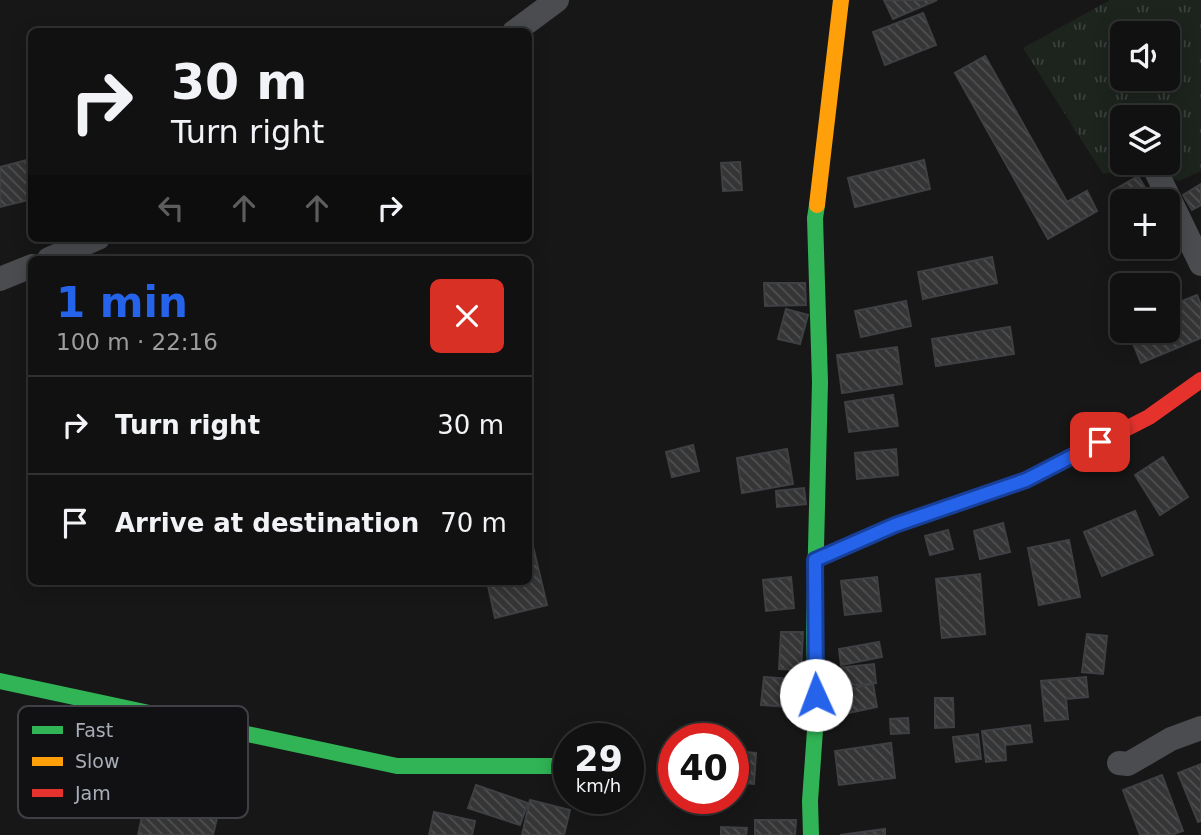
<!DOCTYPE html>
<meta charset="utf-8">
<style>
:root{--surface:#111;--page:#1e1f1f;--text:#f1f3f6;--muted:#9c9d9f;--line:#303131;--accent:#2563eb}
body{margin:0;font-family:"DejaVu Sans",sans-serif;background:var(--page);color:var(--text);height:100vh;display:flex;flex-direction:column;font-size:26px;white-space:nowrap}
*{box-sizing:border-box;margin:0}
p{font-size:23px;color:var(--muted)}
.icon{flex:none;width:38px;height:38px;fill:none;stroke:currentColor;stroke-width:2;stroke-linecap:round;stroke-linejoin:round}
.map{position:relative;flex:1;overflow:hidden}
.drawer{position:absolute;left:28px;top:256px;width:504px;height:329px;display:flex;flex-direction:column;background:var(--surface);border-radius:10px;box-shadow:0 4px 18px #0003,0 0 0 2px var(--line)}
.drawer>*{flex:none}
.top-card{position:absolute;left:28px;top:28px;width:504px;height:214px;border-radius:10px;box-shadow:0 4px 18px #0003,0 0 0 2px var(--line);background:#111;color:var(--text);overflow:hidden}
.fabs{position:absolute;left:1110px;top:21px;display:grid;gap:14px}
.fabs a{display:grid;place-items:center;width:70px;height:70px;border-radius:10px;background:var(--surface);box-shadow:0 4px 18px #0003,0 0 0 2px var(--line);font-size:35px}
.speed{position:absolute;left:553px;top:723px;display:flex;gap:14px;font-size:35px;font-weight:700;text-align:center}
.speed>*{display:grid;place-content:center;width:91px;height:91px;border-radius:50%;background:var(--surface);box-shadow:0 4px 18px #0003,0 0 0 2px var(--line);line-height:1}
.speed small{font-size:18px;font-weight:400}
.speed .limit{border:10px solid #d22;background:#fff;color:#111}
.pin{position:absolute;display:grid;place-items:center;width:60px;height:60px;color:#fff;margin:-30px;border-radius:14px;box-shadow:0 4px 10px #0006}
.me{position:absolute;width:77px;margin:-38px;rotate:358deg;stroke-linejoin:round;filter:drop-shadow(0 0 5px #0008)}
.turn{display:flex;align-items:center;gap:24px;height:147px;padding:0 28px;font-size:32px}
.turn .icon{width:91px;height:91px;stroke-width:2.5}
.turn b{display:block;font-size:49px;line-height:60px}
.lanes{display:flex;align-items:center;height:66px;padding:0 28px;background:#0003;justify-content:center;gap:35px;direction:ltr}
.lanes .off{opacity:.35}
.round{display:grid;place-items:center;flex:none;width:74px;height:74px;border-radius:10px;background:var(--page)}
.overview{display:flex;align-items:center;justify-content:space-between;height:119px;padding:0 28px}
h1{font-size:42px;font-weight:800;line-height:52px;color:var(--accent)}
ul{padding:0;list-style:none}
li{display:flex;align-items:center;gap:21px;height:98px;padding:0 28px;border-top:2px solid var(--line)}
li div{flex:1}
li b{display:block;font-size:26px}
li em{font-style:normal}
.map>svg:first-child{display:block}
.park{fill:url(#park-tufts);fill-rule:evenodd}
.building{fill:url(#building-back-hatch);stroke:#3f4043;stroke-width:2}
.lines{fill:none;stroke-linecap:round;stroke-linejoin:round}
.street{stroke:#4b4c50;stroke-width:24}
.fast{stroke:#30b455;stroke-width:16}
.slow{stroke:#ff9f0a;stroke-width:16}
.jam{stroke:#e5322d;stroke-width:16}
.route-casing{stroke:#184099;stroke-width:18}
.route{stroke:#2563eb;stroke-width:12}
.key{fill:#111113;stroke:#3e4045;stroke-width:2}
.key-label{font-size:19px;fill:#a8adb8}
</style>
<div class="map">
<svg width="1201" height="835" viewBox="0 0 1201 835">
<defs>
<pattern id="park-tufts" width="24" height="20" patternUnits="userSpaceOnUse" patternTransform="scale(1.75)"><rect width="24" height="20" fill="#1d241e"/><path d="M3 7l-1-3M5 7V3M7 7l1-3M15 17l-1-3M17 17v-4M19 17l1-3" fill="none" stroke="#3b413d"/></pattern>
<pattern id="building-back-hatch" width="6" height="6" patternUnits="userSpaceOnUse" patternTransform="scale(1.75)"><rect width="6" height="6" fill="#353536"/><path d="M-1 5l2 2M0 0l6 6M5-1l2 2" fill="none" stroke="#4f5051"/></pattern>
</defs>
<rect width="100%" height="100%" fill="#171717"/>
<path class="park" d="M 1110,0 L 1201,0 L 1201,171 L 1179,181 L 1135,169 L 1103,174 L 1023,48 ZM 1122,33 L 1167,33 L 1167,79 L 1122,79 ZM 1122,117 L 1167,117 L 1167,163 L 1122,163 Z"/>
<g class="building">
<polygon points="884,0 937,0 893,19"/>
<polygon points="923,13 936,45 885,65 873,32"/>
<polygon points="985,56 1067,202 1087,191 1097,211 1048,239 955,73"/>
<polygon points="27,160 32,176 32,199 0,207 0,167"/>
<polygon points="924,160 930,189 855,207 848,178"/>
<polygon points="740,162 742,190 723,191 721,163"/>
<polygon points="1138,176 1149,194 1136,201 1122,201 1122,209 1112,191"/>
<polygon points="1201,184 1201,205 1192,210 1183,195"/>
<polygon points="992,257 997,283 923,299 918,272"/>
<polygon points="764,283 805,283 806,305 765,306"/>
<polygon points="1197,295 1201,305 1201,338 1141,363 1128,331 1167,331 1167,307"/>
<polygon points="906,301 911,326 861,337 855,311"/>
<polygon points="786,309 808,315 800,344 778,339"/>
<polygon points="1010,327 1014,354 936,366 932,339"/>
<polygon points="897,347 902,384 842,393 837,355"/>
<polygon points="893,395 898,426 849,432 845,402"/>
<polygon points="693,445 699,471 672,477 666,452"/>
<polygon points="787,449 793,484 742,493 737,458"/>
<polygon points="896,449 898,475 857,479 855,453"/>
<polygon points="1163,457 1188,497 1160,515 1135,475"/>
<polygon points="804,488 806,504 777,507 776,491"/>
<polygon points="1135,511 1153,555 1102,576 1084,532"/>
<polygon points="1003,523 1010,552 980,559 974,531"/>
<polygon points="948,530 953,549 930,555 925,536"/>
<polygon points="528,538 531,538 547,605 495,618 487,581 528,581"/>
<polygon points="1069,540 1080,597 1039,605 1028,548"/>
<polygon points="980,574 985,634 942,638 936,579"/>
<polygon points="791,577 794,608 766,611 763,580"/>
<polygon points="877,577 881,611 845,615 841,581"/>
<polygon points="781,632 803,632 801,670 779,669"/>
<polygon points="1087,634 1107,636 1103,674 1082,672"/>
<polygon points="879,642 882,657 841,665 839,649"/>
<polygon points="874,664 876,683 840,687 838,668"/>
<polygon points="764,677 790,679 788,707 761,705"/>
<polygon points="1086,677 1088,697 1066,699 1068,719 1045,721 1041,681"/>
<polygon points="873,684 877,707 839,715 834,692"/>
<polygon points="935,698 953,698 954,727 935,728"/>
<polygon points="908,718 909,733 891,734 890,719"/>
<polygon points="1030,725 1032,742 1005,745 1006,760 986,762 982,731"/>
<polygon points="978,734 981,759 956,762 953,737"/>
<polygon points="891,743 895,778 839,785 835,751"/>
<polygon points="733,751 756,753 754,784 733,782"/>
<polygon points="1201,764 1201,821 1198,822 1178,773"/>
<polygon points="1162,775 1183,831 1171,835 1140,835 1123,790"/>
<polygon points="476,785 528,803 520,825 468,808"/>
<polygon points="530,800 570,810 564,835 522,835"/>
<polygon points="145,803 217,818 213,835 138,835"/>
<polygon points="434,812 475,821 472,835 429,835"/>
<polygon points="755,820 796,820 795,835 755,835"/>
<polygon points="721,827 747,828 746,835 721,835"/>
<polygon points="885,829 885,835 840,835"/>
</g>
<g class="lines">
<g class="street">
<polyline points="514,32 557,0"/>
<polyline points="1152,163 1201,264"/>
<polyline points="49,259 98,238"/>
<polyline points="0,279 32,266"/>
<polyline points="1119,763 1128,764 1171,739 1201,728"/>
</g>
<g class="fast">
<polyline points="0,681 397,766 569,766"/>
<polyline points="811,835 810,801 816,716 814,631 820,382 815,218 817,205"/>
</g>
<polyline class="slow" points="817,205 841,0"/>
<polyline class="jam" points="815,560 895,525 1026,480 1149,417 1201,380"/>
</g>
<g class="lines">
<defs>
<polyline id="route" points="816,695 815,560 895,525 1026,480 1100,442"/>
</defs>
<use href="#route" class="route-casing"/>
<use href="#route" class="route"/>
</g>
<rect x="18" y="706" width="230" height="112" rx="10" class="key"/>
<rect x="32" y="726" width="31" height="8" fill="#30b455"/>
<rect x="32" y="757" width="31" height="9" fill="#ff9f0a"/>
<rect x="32" y="789" width="31" height="8" fill="#e5322d"/>
<g class="key-label">
<text x="75" y="737">Fast</text>
<text x="75" y="768">Slow</text>
<text x="75" y="800">Jam</text>
</g>
</svg>
<div class="fabs">
<a><svg class="icon" aria-label="sound" viewBox="0 0 24 24"><path d="M4 9h4l5-4v14l-5-4H4zM17 9q2 3 0 6"/></svg></a>
<a><svg class="icon" aria-label="layers" viewBox="0 0 24 24"><path d="M12 4l9 5-9 5-9-5zM3 14l9 5 9-5"/></svg></a>
<a>+</a>
<a>−</a>
</div>
<div class="speed"><div>29<small>km/h</small></div><div class="limit">40</div></div>
<div class="pin" style="left:1100px;top:442px;background:#d93025"><svg class="icon" aria-label="arrive" viewBox="0 0 24 24"><path d="M6 21V4h12l-3 4 3 4H6"/></svg></div>
<svg class="me" style="left:816px;top:695px" viewBox="-20 -20 40 40"><circle r="19" fill="#fff"/><path d="M0-13L10 11 0 6-10 11z" fill="#2563eb"/></svg>
<div class="top-card">
<div class="turn"><svg class="icon" aria-label="right" viewBox="0 0 24 24"><path d="M7 20v-9h11M14 6l5 5-5 5"/></svg><div><b>30 m</b>Turn right</div></div>
<div class="lanes"><svg class="icon off" aria-label="left" viewBox="0 0 24 24"><path d="M17 20v-9H6M10 6l-5 5 5 5"/></svg><svg class="icon off" aria-label="ahead" viewBox="0 0 24 24"><path d="M12 20V5M6 11l6-6 6 6"/></svg><svg class="icon off" aria-label="ahead" viewBox="0 0 24 24"><path d="M12 20V5M6 11l6-6 6 6"/></svg><svg class="icon" aria-label="right" viewBox="0 0 24 24"><path d="M7 20v-9h11M14 6l5 5-5 5"/></svg></div>
</div>
<section class="drawer">
<div class="overview"><div><h1>1 min</h1><p>100 m · 22:16</p></div><a class="round" style="background:#d93025;color:#fff"><svg class="icon" aria-label="close" viewBox="0 0 24 24"><path d="M6 6l12 12M18 6L6 18"/></svg></a></div>
<ul>
<li><svg class="icon" aria-label="right" viewBox="0 0 24 24"><path d="M7 20v-9h11M14 6l5 5-5 5"/></svg><div><b>Turn right</b></div><em>30 m</em></li>
<li><svg class="icon" aria-label="arrive" viewBox="0 0 24 24"><path d="M6 21V4h12l-3 4 3 4H6"/></svg><div><b>Arrive at destination</b></div><em>70 m</em></li>
</ul>
</section>
</div>
